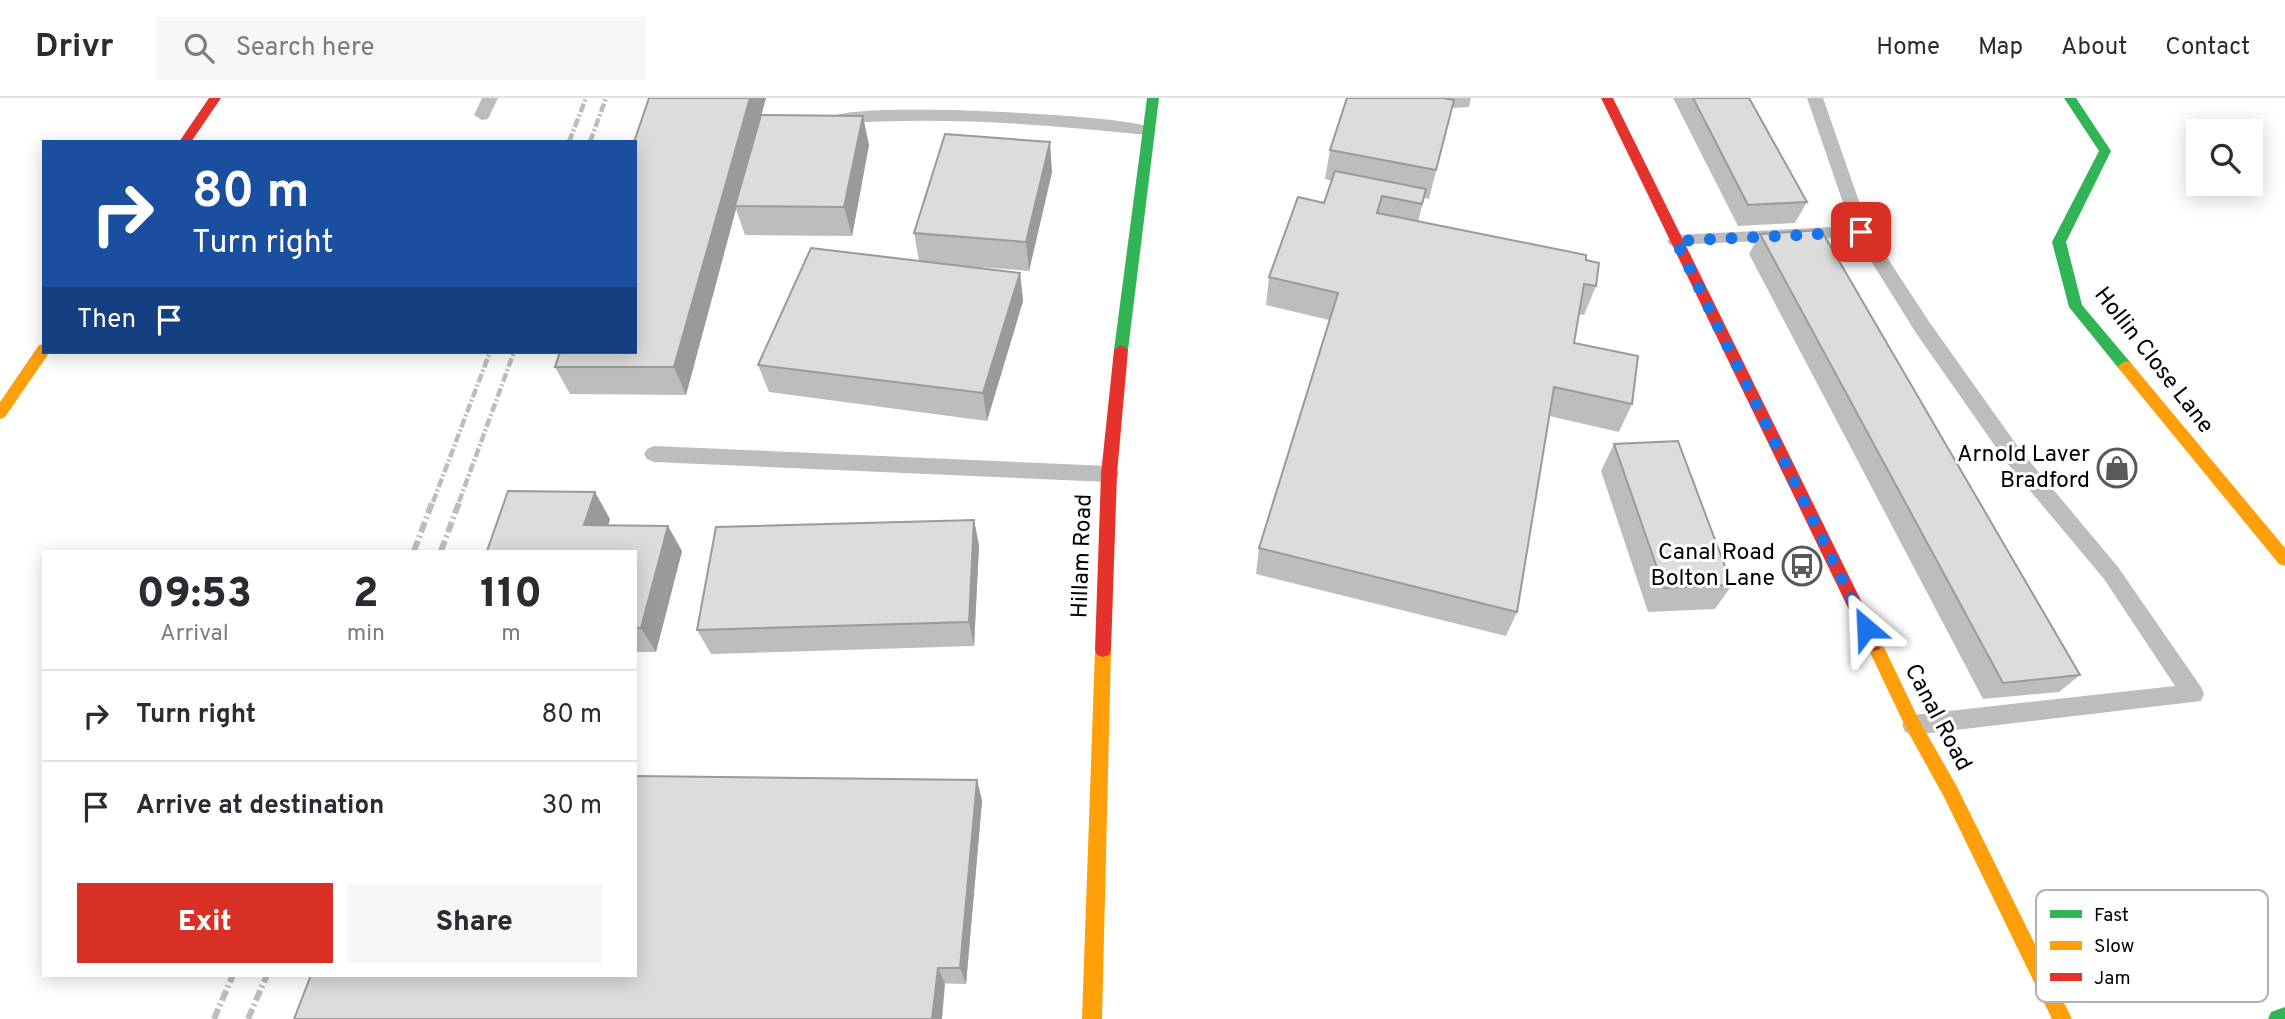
<!DOCTYPE html>
<style>
:root{--surface:#fff;--page:#f7f7f7;--text:#2b2b33;--muted:#7c7c81;--line:#e1e1e2;--accent:#d93025}
body{margin:0;font-family:Overpass,sans-serif;background:var(--page);color:var(--text);height:100vh;display:flex;flex-direction:column;font-size:26px;white-space:nowrap}
*{box-sizing:border-box;margin:0}
p{font-size:23px;color:var(--muted)}
.icon{flex:none;width:38px;height:38px;fill:none;stroke:currentColor;stroke-width:2;stroke-linecap:round;stroke-linejoin:round}
.map{position:relative;flex:1;overflow:hidden}
.sheet{position:absolute;left:42px;top:452px;width:595px;height:427px;display:flex;flex-direction:column;background:var(--surface);border-radius:0px;box-shadow:0 4px 18px #0003}
.sheet>*{flex:none}
.guide{position:absolute;left:42px;top:42px;width:595px;height:214px;border-radius:0px;box-shadow:0 4px 18px #0003;background:#1a4fa0;color:#fff;overflow:hidden}
.controls{position:absolute;left:2186px;top:21px;display:grid;gap:14px}
.controls a{display:grid;place-items:center;width:77px;height:77px;border-radius:0px;background:var(--surface);box-shadow:0 4px 18px #0003;font-size:35px}
.pin{position:absolute;display:grid;place-items:center;width:60px;height:60px;color:#fff;margin:-30px;border-radius:14px;box-shadow:0 4px 10px #0006}
.me{position:absolute;width:77px;margin:-38px;rotate:334deg;stroke-linejoin:round;filter:drop-shadow(0 0 5px #0008)}
.turn{display:flex;align-items:center;gap:24px;height:147px;padding:0 35px;font-size:32px}
.turn .icon{width:91px;height:91px;stroke-width:2.5}
.turn b{display:block;font-size:49px;line-height:60px}
.then{display:flex;align-items:center;height:66px;padding:0 35px;background:#0003;gap:14px;font-size:26px}
.eta{display:flex;justify-content:space-evenly;align-items:center;height:119px;text-align:center}
.eta b{font-size:42px;font-weight:800;line-height:49px}
.button{display:flex;gap:14px;margin-top:auto;padding:14px 35px}
.button a{flex:1;height:80px;border-radius:0px;background:var(--accent);color:#fff;font-size:28px;font-weight:800;line-height:80px;text-align:center}
.button a+a{background:var(--page);color:var(--text)}
ul{padding:0;list-style:none}
li{display:flex;align-items:center;gap:21px;height:91px;padding:0 35px;border-top:2px solid var(--line)}
li div{flex:1}
li b{display:block;font-size:26px}
li em{font-style:normal}
header{display:flex;align-items:center;gap:42px;box-sizing:border-box;height:98px;padding:0 35px;background:var(--surface);border-bottom:2px solid var(--line)}
header strong{font-size:33px}
nav{display:flex;gap:38px;margin-inline-start:auto;font-size:24px}
.search{width:490px;height:63px;background:var(--page);display:flex;align-items:center;gap:18px;box-sizing:border-box;padding:0 24px;border-radius:0px;color:var(--muted);font-size:26px}
.map>svg:first-child{display:block}
.lines{fill:none;stroke-linecap:round;stroke-linejoin:round}
.lane{fill:#bdbdbd;fill-rule:evenodd}
.fast{fill:#30b455;fill-rule:evenodd}
.slow{fill:#ff9f0a;fill-rule:evenodd}
.jam{fill:#e5322d;fill-rule:evenodd}
.rail-far1{stroke:#bdbdbd;stroke-width:4.5;stroke-dasharray:9 2.5 2 2.5;stroke-linecap:butt}
.rail{stroke:#bdbdbd;stroke-width:6;stroke-dasharray:11 3.5 2 3.5;stroke-linecap:butt}
.wall{fill:#bdbdbd}
.shaded-wall{fill:#9a9a9a}
.building{fill:#dcdcdc;stroke:#9a9a9a;stroke-width:2}
.route{stroke:#1a73e8;stroke-width:12;stroke-dasharray:0 21.6}
.labels{text-anchor:middle;dominant-baseline:central;stroke-width:6;stroke-linejoin:round;paint-order:stroke}
.street-label{font-size:23px;fill:#000;stroke:#fff}
.poi-label{font-size:23px;fill:#000;stroke:#fff;text-anchor:end}
.key{fill:#fff;stroke:#b2b2b2;stroke-width:2}
.key-label{font-size:19px;fill:#000}
</style>
<header>
<strong>Drivr</strong>
<div class="search"><svg class="icon" aria-label="search" viewBox="0 0 24 24"><circle cx="10" cy="10" r="6"/><path d="M15 15l6 6"/></svg>Search here</div>
<nav><a>Home</a><a>Map</a><a>About</a><a>Contact</a></nav>
</header>
<div class="map">
<svg width="2285" height="921" viewBox="0 0 2285 921">
<rect width="100%" height="100%" fill="#fff"/>
<g class="lines">
<g class="lane">
<polygon points="482,0 498,0 488,21 482,22 474,17"/>
<polygon points="1807,0 1823,0 1869,132 1930,225 2021,353 2118,469 2201,589 2204,596 2201,603 1913,637 1905,634 1902,627 1905,620 1913,617 2175,588 2104,481 2007,365 1916,235 1856,139 1670,147 1667,143 1676,137 1851,128"/>
<path d="M 953,12 C 980,13 1144,19 1155,32 L 1147,37 C 1043,26 940,18 835,26 L 827,21 C 838,9 932,12 953,12 Z"/>
<polygon points="654,348 1109,368 1116,370 1119,376 1116,382 1109,384 654,364 647,361 644,356 647,351"/>
</g>
<g class="fast">
<polygon points="1147,0 1159,0 1128,252 1121,257 1114,252"/>
<polygon points="2064,0 2076,0 2111,53 2066,144 2082,207 2130,264 2132,268 2125,273 2120,272 2069,209 2052,144 2099,53"/>
<polygon points="2285,909 2285,921 2268,921 2271,914"/>
</g>
<g class="slow">
<polygon points="44,246 44,254 49,255 5,319 0,321 0,304 39,247"/>
<polygon points="2125,263 2130,264 2285,450 2285,468 2279,466 2120,272 2118,268"/>
<polygon points="1874,539 1880,541 1919,622 1956,687 2072,921 2052,921 1944,699 1907,632 1866,546 1868,541"/>
<polygon points="1103,545 1109,547 1111,552 1102,921 1082,921 1095,552 1097,547"/>
</g>
<g class="jam">
<polygon points="209,0 221,0 191,44 179,44"/>
<polygon points="1601,0 1613,0 1880,541 1882,546 1880,551 1874,553 1868,551"/>
<polygon points="1121,247 1128,252 1117,376 1111,552 1109,557 1103,559 1097,557 1095,552 1101,376 1114,252"/>
</g>
<g class="rail-far1">
<polyline points="569,44 586,0"/>
<polyline points="590,44 606,0"/>
<polyline points="433,404 490,254"/>
<polyline points="459,404 514,254"/>
</g>
<g class="rail">
<polyline points="414,453 433,402"/>
<polyline points="441,453 460,402"/>
<polyline points="214,921 233,877"/>
<polyline points="248,921 267,877"/>
</g>
</g>
<g class="wall">
<polygon points="1347,0 1471,0 1469,9 1452,10 1429,101 1424,100 1418,124 1586,162 1596,188 1584,217 1579,216 1574,245 1632,306 1619,334 1549,318 1517,514 1506,538 1256,476 1259,450 1329,222 1266,207 1269,179 1324,105 1332,83 1325,81 1330,52"/>
<polygon points="1673,0 1749,0 1807,104 1795,125 1738,128"/>
<polygon points="762,17 869,47 852,138 745,137 736,111 686,297 570,296 555,269"/>
<polygon points="1052,74 1029,173 954,167 1020,175 1023,203 987,323 769,294 758,267 919,163 914,135"/>
<polygon points="1760,136 2080,577 2059,594 1983,601 1749,156"/>
<polygon points="1614,346 1732,487 1715,511 1648,514 1601,373"/>
<polygon points="610,421 608,427 682,453 656,554 635,554 635,453 487,453"/>
<polygon points="974,422 979,448 974,548 711,556 697,532"/>
<polygon points="977,682 982,703 966,886 635,877"/>
</g>
<g class="shaded-wall">
<polygon points="750,0 766,0 737,108 735,108 736,111 686,297 674,269"/>
<polygon points="863,18 869,47 852,138 844,109"/>
<polygon points="1050,44 1052,74 1029,173 1026,144"/>
<polygon points="1020,175 1023,203 987,323 983,295"/>
<polygon points="595,394 610,421 601,453 584,427"/>
<polygon points="974,422 979,448 974,548 969,524"/>
<polygon points="668,428 682,453 656,554 641,530"/>
<polygon points="977,682 982,703 966,886 960,870"/>
<polygon points="938,870 945,886 942,921 932,921"/>
</g>
<g class="building">
<polygon points="649,0 750,0 674,269 555,269 560,254 635,254 635,44 634,44"/>
<polygon points="1347,0 1443,0 1454,2 1436,72 1330,52"/>
<polygon points="1693,0 1749,0 1807,104 1748,107"/>
<polygon points="761,17 863,18 844,109 735,108"/>
<polygon points="945,36 1050,44 1026,144 914,135"/>
<polygon points="1335,73 1426,91 1422,106 1382,98 1377,115 1586,157 1586,162 1599,165 1596,188 1584,186 1574,245 1638,258 1632,306 1554,289 1517,514 1259,450 1338,195 1269,179 1298,99 1324,105"/>
<polygon points="1821,132 2080,577 2003,585 1760,136"/>
<polygon points="811,150 1020,175 983,295 758,267"/>
<polygon points="1678,343 1732,487 1664,490 1614,346"/>
<polygon points="508,393 595,394 584,427 668,428 641,530 635,530 635,453 487,453"/>
<polygon points="974,422 969,524 697,532 716,429"/>
<polygon points="635,678 977,682 960,870 938,870 932,921 294,921 311,877 635,877"/>
</g>
<g class="lines">
<polyline class="route" points="1861,134 1676,143 1866,530"/>
</g>
<defs>
<symbol id="shop-ring" viewBox="-11 -11 22 22"><circle r="9.5" fill="#fff" stroke="#595959" stroke-width="1.5"/><path d="M-5-2.5h2.3a2.7 3.5 0 0 1 5.4 0H5L5.5 6h-11ZM-1.5-2.5h3a1.5 2.3 0 0 0-3 0Z" fill="#595959"/></symbol>
<symbol id="bus-ring" viewBox="-11 -11 22 22"><circle r="9.5" fill="#fff" stroke="#595959" stroke-width="1.5"/><path d="M-5-6H5V4H4V6H2V4H-2V6H-4V4H-5ZM-3.5-4V0h7V-4ZM-3.5 1.2v1.5H-2V1.2ZM2 1.2v1.5H3.5V1.2Z" fill="#595959"/></symbol>
</defs>
<g fill-rule="evenodd">
<use href="#shop-ring" x="2095" y="348" width="44" height="44"/>
<use href="#bus-ring" x="1780" y="446" width="44" height="44"/>
</g>
<g class="labels">
<g class="street-label">
<text transform="translate(2153 263) rotate(52)">Hollin Close Lane</text>
<text transform="translate(1083 458) rotate(-88)">Hillam Road</text>
<text transform="translate(1937 620) rotate(62)">Canal Road</text>
</g>
<g class="poi-label">
<text x="2090" y="357">Arnold Laver<tspan x="2090" dy="26">Bradford</tspan></text>
<text x="1775" y="455">Canal Road<tspan x="1775" dy="26">Bolton Lane</tspan></text>
</g>
</g>
<rect x="2036" y="792" width="232" height="112" rx="10" class="key"/>
<rect x="2050" y="812" width="32" height="8" fill="#30b455"/>
<rect x="2050" y="843" width="32" height="9" fill="#ff9f0a"/>
<rect x="2050" y="875" width="32" height="8" fill="#e5322d"/>
<g class="key-label">
<text x="2094" y="823">Fast</text>
<text x="2094" y="854">Slow</text>
<text x="2094" y="886">Jam</text>
</g>
</svg>
<div class="controls">
<a><svg class="icon" aria-label="search" viewBox="0 0 24 24"><circle cx="10" cy="10" r="6"/><path d="M15 15l6 6"/></svg></a>
</div>
<div class="pin" style="left:1861px;top:134px;background:#d93025"><svg class="icon" aria-label="arrive" viewBox="0 0 24 24"><path d="M6 21V4h12l-3 4 3 4H6"/></svg></div>
<svg class="me" style="left:1866px;top:530px" viewBox="-20 -20 40 40"><path d="M0-17L14 15 0 8-14 15z" fill="#1a73e8" stroke="#fff" stroke-width="4"/></svg>
<div class="guide">
<div class="turn"><svg class="icon" aria-label="right" viewBox="0 0 24 24"><path d="M7 20v-9h11M14 6l5 5-5 5"/></svg><div><b>80 m</b>Turn right</div></div>
<div class="then">Then<svg class="icon" aria-label="arrive" viewBox="0 0 24 24"><path d="M6 21V4h12l-3 4 3 4H6"/></svg></div>
</div>
<section class="sheet">
<div class="eta">
<div><b>09:53</b><p>Arrival</p></div>
<div><b>2</b><p>min</p></div>
<div><b>110</b><p>m</p></div>
</div>
<ul>
<li><svg class="icon" aria-label="right" viewBox="0 0 24 24"><path d="M7 20v-9h11M14 6l5 5-5 5"/></svg><div><b>Turn right</b></div><em>80 m</em></li>
<li><svg class="icon" aria-label="arrive" viewBox="0 0 24 24"><path d="M6 21V4h12l-3 4 3 4H6"/></svg><div><b>Arrive at destination</b></div><em>30 m</em></li>
</ul>
<div class="button"><a>Exit</a><a>Share</a></div>
</section>
</div>
